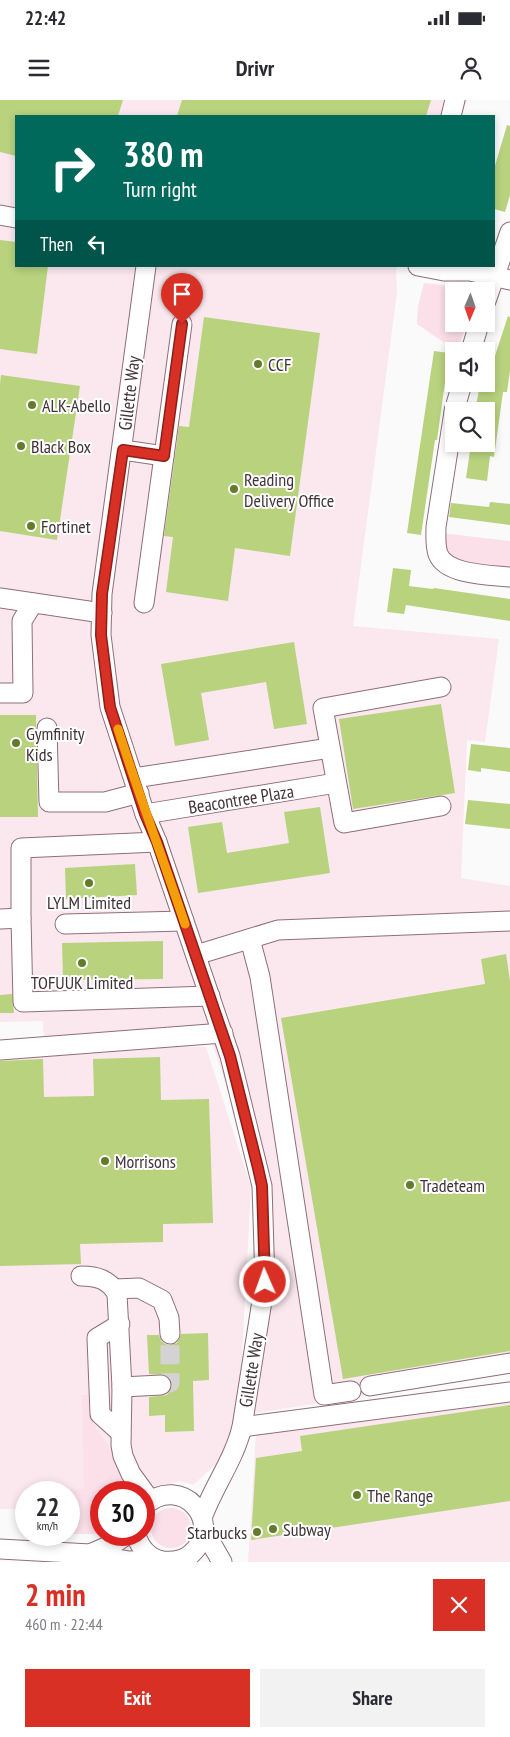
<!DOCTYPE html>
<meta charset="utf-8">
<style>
:root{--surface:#fff;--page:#f2f2f3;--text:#2b2b33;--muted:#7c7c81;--accent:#d93025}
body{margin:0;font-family:"PT Sans Narrow",sans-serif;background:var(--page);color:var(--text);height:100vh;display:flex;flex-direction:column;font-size:19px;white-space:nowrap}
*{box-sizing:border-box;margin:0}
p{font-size:16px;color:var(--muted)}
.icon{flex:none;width:28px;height:28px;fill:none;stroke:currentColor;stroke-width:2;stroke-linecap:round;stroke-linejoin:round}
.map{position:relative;height:1462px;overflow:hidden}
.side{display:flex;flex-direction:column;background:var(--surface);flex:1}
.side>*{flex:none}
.banner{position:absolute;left:15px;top:15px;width:480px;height:152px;border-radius:0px;box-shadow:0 2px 8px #0003;background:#00695c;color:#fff;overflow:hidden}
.needle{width:32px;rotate:182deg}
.fabs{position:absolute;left:445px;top:182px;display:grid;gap:10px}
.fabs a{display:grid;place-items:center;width:50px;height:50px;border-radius:0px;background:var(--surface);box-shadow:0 2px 8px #0003;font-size:25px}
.speed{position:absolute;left:15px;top:1381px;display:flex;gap:10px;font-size:25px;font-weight:700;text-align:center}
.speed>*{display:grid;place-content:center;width:65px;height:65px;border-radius:50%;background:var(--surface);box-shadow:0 2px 8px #0003;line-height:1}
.speed small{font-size:12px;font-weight:400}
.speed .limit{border:8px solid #d22;background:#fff;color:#111}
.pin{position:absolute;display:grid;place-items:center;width:42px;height:42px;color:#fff;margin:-51px -21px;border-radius:50% 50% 50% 0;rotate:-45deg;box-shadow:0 0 5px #0007}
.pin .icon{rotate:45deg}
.me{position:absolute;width:55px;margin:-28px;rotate:358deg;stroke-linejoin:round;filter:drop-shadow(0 0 4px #0008)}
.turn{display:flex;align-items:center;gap:18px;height:105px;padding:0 25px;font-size:22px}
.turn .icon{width:65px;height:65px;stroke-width:2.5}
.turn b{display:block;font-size:35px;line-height:42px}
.then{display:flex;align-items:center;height:48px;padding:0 25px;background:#0003;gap:10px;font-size:19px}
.round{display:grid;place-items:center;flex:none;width:52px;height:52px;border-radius:0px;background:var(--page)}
.head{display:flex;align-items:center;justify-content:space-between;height:85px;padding:0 25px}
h1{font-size:30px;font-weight:800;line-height:38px;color:var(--accent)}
.cta{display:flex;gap:10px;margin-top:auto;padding:10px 25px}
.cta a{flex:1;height:58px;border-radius:0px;background:var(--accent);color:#fff;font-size:20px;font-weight:800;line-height:58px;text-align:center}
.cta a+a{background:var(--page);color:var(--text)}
.status{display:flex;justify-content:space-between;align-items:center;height:35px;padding:0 25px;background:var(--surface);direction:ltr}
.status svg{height:14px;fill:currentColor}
header{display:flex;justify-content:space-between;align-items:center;height:65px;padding:0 25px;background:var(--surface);font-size:22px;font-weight:800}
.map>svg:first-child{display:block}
.built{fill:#fae8ee}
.green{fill:#fbdfe9}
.building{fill:#b8d27e}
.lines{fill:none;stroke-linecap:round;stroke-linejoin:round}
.minor-tunnel{stroke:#d5d2d3;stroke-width:19;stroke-dasharray:19 9;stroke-linecap:butt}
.minor-casing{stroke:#8e6e7a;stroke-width:21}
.minor{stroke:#fff;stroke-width:19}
.route-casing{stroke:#8d1f18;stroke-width:12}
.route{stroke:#d93025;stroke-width:9}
.slow{stroke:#f59e0b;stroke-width:9}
.poi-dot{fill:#647a2c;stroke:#fff;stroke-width:2}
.labels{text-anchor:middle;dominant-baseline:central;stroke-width:4;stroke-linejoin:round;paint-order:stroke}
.poi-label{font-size:18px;fill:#413238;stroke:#fff;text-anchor:start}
.street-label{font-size:18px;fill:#413238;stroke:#fff}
</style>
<div class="status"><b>22:42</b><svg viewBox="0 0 49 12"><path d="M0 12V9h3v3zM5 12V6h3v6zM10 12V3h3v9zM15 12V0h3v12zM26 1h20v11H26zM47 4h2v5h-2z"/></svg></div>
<header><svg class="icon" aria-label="menu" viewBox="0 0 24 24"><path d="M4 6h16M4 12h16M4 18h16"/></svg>Drivr<svg class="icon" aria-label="person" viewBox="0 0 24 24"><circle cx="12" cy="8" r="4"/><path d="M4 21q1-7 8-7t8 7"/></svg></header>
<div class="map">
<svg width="510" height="1462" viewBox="0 0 510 1462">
<rect width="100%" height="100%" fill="#fafafa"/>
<g class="built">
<polygon points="0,0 467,0 462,16 16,16 16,166 398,166 396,170 397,192 353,526 499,539 485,642 467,640 461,778 510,786 510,1272 251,1314 256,1074 212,943 70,943 206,947 251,1087 238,1330 215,1365 193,1385 179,1381 148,1390 144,1392 101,1392 101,1416 69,1411 69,1392 26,1392 26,1409 0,1409 0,946 44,942 43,921 0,922"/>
<polygon points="510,1282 510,1462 248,1462 257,1317"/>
</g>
<g class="green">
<polygon points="424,183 480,189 479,191 454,191 454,224 467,224 457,251 452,251 446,244 417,224 418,206"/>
<polygon points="441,433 510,441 510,467 505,469 451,461 439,448"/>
<polygon points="82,1295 93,1295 96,1329 111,1350 124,1384 121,1386 124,1392 101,1392 101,1434 69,1434 69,1392 35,1392 35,1391 84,1389"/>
<circle cx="171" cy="1428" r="20"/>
</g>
<g class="building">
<polygon points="0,0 123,0 118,16 16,16 16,56 0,52"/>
<polygon points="182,0 431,0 426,16 177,16"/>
<polygon points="507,25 510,26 510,95 505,112 494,109 494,69"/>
<polygon points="0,140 16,142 16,166 48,166 37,254 0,249"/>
<polygon points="508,216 510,217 510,270 507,292 503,292 494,357 490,356 487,381 466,378 471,344 486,344 486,311 475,311 479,290 483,291 484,284 486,284 487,255 495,256"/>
<polygon points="204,217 320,233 290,456 235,448 228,501 166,492 173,437 164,436 179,326 189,327"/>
<polygon points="434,251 449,253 437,340 435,340 421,435 407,433"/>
<polygon points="1,275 80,286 57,440 0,431 0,284"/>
<polygon points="490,402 510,404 510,425 449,417 451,403 489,407"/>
<polygon points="393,468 411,470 409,486 433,489 434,488 510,499 510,521 406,505 404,514 387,512"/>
<polygon points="294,542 307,624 274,629 266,582 201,593 209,640 175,646 161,564"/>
<polygon points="441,604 455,693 353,709 339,619"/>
<polygon points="0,615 36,615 38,717 0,717"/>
<polygon points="471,644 510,648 510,672 481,668 481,672 468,670"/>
<polygon points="468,700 510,704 510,729 465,724"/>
<polygon points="320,707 330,773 198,793 188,727 222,722 227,753 289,743 284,712"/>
<polygon points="135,764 137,795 66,799 65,768"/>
<polygon points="163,841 163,879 63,880 62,843"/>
<polygon points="506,854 510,881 510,1251 343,1279 281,918 485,884 481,859"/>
<polygon points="12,894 14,913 0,913 0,895"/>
<polygon points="160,957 161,1000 209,999 213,1123 163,1124 163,1142 80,1144 81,1164 0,1166 0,961 43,959 44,997 94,996 93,959"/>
<polygon points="208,1233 209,1280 193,1281 194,1331 165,1332 165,1315 149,1316 149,1297 167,1295 171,1290 172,1284 170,1279 166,1275 149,1274 147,1235 159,1235 161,1241 165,1244 170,1245 177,1243 181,1234"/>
<polygon points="510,1305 510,1401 251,1440 256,1358 302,1351 300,1336"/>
</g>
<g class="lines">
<polyline class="minor-tunnel" points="161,1285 170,1283 170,1234"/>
<defs>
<g id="minor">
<polyline points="451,16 455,0"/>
<polyline points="0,115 16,118"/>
<path d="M 146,166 L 102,494 L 101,535 L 110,607 L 145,714 L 157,742 L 230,956 L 262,1086 L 265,1182 L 242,1327 C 234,1360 213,1387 202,1418"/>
<polyline points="418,166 444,171 470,171 510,180"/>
<polyline points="486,201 510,132"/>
<polyline points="471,251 479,224"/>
<polyline points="454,311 462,284"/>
<path d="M 454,312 L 436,427 C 436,436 435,445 438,454 C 446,475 490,475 510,477"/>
<polyline points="123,350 164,356 144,503"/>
<polyline points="164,356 182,224"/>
<polyline points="0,498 102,513"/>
<polyline points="0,593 23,593 22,521 33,503"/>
<polyline points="47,628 49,702 105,702 139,693"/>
<polyline points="134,678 330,648"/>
<polyline points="441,706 344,723 323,608 441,587"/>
<polyline points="145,714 336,683"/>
<polyline points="21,818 23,902 210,896"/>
<polyline points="0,819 21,818 21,748 157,742"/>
<polyline points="65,824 184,821"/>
<polyline points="250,839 260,877 324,1295 351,1291"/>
<polyline points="196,855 278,830 510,821"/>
<polyline points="0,950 223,933"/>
<path d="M 81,1176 C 96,1176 109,1179 117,1194 L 122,1287 L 121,1345 L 123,1356 L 131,1374 L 150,1400"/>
<polyline points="115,1189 139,1188 162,1200 169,1218 170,1234"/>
<polyline points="120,1224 97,1238 100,1314 120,1332"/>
<polyline points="370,1286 510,1263"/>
<polyline points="122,1287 161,1285"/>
<polyline points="242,1327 510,1292"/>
<polyline points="203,1429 222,1462"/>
<path d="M 136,1435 C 140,1448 149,1458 162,1461 C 172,1462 183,1461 191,1454 C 226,1423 181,1372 144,1406"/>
<polyline points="0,1449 90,1454 129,1461 159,1460"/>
<polyline points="90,1454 113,1444 127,1435"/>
</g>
</defs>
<use href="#minor" class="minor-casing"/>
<use href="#minor" class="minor"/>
</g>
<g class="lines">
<defs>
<polyline id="route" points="182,224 164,356 123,350 102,494 101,535 110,607 145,714 157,742 230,956 258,1068 262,1086 265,1182"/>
</defs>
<use href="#route" class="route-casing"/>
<use href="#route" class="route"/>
<path class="slow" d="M 118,629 C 139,695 163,759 185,824"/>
</g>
<g class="poi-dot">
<circle cx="258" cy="264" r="5"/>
<circle cx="32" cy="305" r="5"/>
<circle cx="21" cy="346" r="5"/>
<circle cx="234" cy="389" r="5"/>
<circle cx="31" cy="426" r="5"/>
<circle cx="16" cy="643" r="5"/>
<circle cx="89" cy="783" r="5"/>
<circle cx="82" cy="863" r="5"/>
<circle cx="105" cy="1061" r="5"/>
<circle cx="410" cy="1085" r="5"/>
<circle cx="357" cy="1395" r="5"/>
<circle cx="273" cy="1429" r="5"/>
<circle cx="257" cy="1432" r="5"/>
</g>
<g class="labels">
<g class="poi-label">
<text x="268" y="264">CCF</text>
<text x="42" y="305">ALK-Abello</text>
<text x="31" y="346">Black Box</text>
<text x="244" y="379">Reading<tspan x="244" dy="21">Delivery Office</tspan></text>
<text x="41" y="426">Fortinet</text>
<text x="26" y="633">Gymfinity<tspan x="26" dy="21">Kids</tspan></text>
<text x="89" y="802" text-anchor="middle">LYLM Limited</text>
<text x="82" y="882" text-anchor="middle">TOFUUK Limited</text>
<text x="115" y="1061">Morrisons</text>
<text x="420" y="1085">Tradeteam</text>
<text x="367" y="1395">The Range</text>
<text x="283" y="1429">Subway</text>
<text x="247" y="1432" text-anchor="end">Starbucks</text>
</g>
<g class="street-label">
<text transform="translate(129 293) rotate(-83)">Gillette Way</text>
<text transform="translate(241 699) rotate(-9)">Beacontree Plaza</text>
<text transform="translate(251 1270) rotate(-81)">Gillette Way</text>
</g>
</g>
</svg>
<div class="fabs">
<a><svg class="needle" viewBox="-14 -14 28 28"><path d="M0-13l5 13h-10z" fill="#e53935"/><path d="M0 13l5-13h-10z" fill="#7c7c81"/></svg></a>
<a><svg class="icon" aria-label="sound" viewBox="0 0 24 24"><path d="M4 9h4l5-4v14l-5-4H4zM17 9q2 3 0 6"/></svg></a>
<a><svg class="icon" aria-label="search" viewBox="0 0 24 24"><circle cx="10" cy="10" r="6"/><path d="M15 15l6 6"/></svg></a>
</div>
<div class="speed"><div>22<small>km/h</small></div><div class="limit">30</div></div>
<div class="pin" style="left:182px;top:224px;background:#d93025"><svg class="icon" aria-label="arrive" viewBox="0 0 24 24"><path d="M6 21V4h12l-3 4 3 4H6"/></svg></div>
<svg class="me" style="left:265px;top:1182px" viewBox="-20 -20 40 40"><circle r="17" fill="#d93025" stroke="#fff" stroke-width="3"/><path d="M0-11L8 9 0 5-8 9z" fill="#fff"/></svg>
<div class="banner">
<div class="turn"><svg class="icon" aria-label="right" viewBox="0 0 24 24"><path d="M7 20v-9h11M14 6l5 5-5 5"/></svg><div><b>380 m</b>Turn right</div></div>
<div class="then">Then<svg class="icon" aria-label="left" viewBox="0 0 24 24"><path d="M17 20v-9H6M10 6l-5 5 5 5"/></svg></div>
</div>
</div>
<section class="side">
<div class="head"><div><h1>2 min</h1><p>460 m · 22:44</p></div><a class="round" style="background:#d93025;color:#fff"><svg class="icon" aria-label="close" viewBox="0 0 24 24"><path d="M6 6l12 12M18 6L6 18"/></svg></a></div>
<div class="cta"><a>Exit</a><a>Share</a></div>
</section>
